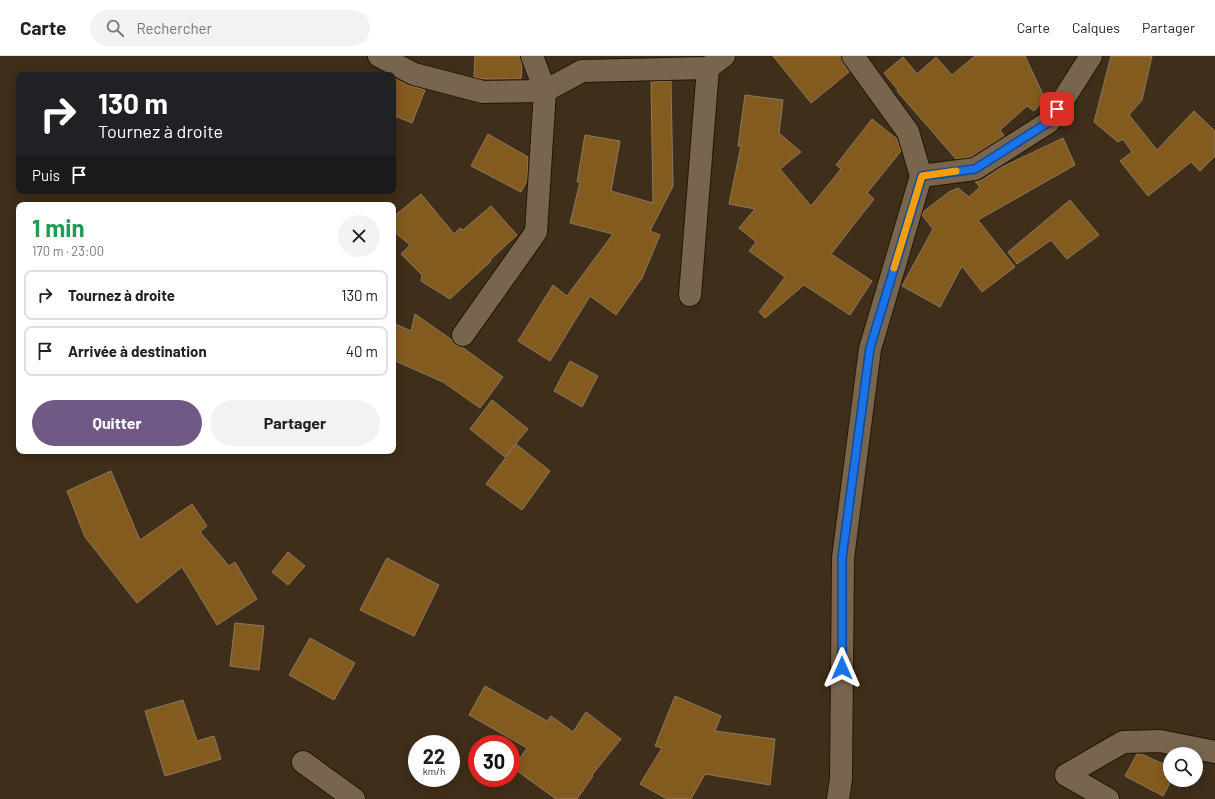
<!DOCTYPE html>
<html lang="fr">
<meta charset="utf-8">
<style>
:root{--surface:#fff;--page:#f2f2f2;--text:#222;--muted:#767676;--line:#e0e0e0;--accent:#715985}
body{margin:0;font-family:Barlow,sans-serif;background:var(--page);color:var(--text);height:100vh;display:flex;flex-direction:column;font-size:15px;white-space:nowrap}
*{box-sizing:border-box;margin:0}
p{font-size:13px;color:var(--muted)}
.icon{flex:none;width:22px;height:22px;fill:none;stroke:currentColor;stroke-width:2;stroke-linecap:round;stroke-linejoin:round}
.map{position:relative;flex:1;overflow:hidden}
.drawer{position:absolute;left:16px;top:146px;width:380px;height:252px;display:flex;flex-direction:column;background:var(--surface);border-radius:8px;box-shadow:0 2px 10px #0003}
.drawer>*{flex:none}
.top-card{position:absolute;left:16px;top:16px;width:380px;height:122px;border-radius:8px;box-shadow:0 2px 10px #0003;background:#202124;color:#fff;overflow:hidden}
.buttons{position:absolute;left:1163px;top:691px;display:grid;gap:8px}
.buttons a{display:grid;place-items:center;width:40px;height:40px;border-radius:50%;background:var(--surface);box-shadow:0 2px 10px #0003;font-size:20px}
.speed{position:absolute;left:408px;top:679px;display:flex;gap:8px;font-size:20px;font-weight:700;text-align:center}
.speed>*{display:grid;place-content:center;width:52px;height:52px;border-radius:50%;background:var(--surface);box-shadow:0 2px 10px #0003;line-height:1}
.speed small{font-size:10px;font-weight:400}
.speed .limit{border:6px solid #d22;background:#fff;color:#111}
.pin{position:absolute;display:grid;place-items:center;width:34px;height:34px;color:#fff;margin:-17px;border-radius:8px;box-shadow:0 2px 6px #0006}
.me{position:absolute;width:44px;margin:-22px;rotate:0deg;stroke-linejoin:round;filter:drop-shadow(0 0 3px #0008)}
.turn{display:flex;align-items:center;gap:14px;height:84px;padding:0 16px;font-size:18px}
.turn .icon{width:52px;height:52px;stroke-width:2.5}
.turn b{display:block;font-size:28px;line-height:34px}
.then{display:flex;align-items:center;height:38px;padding:0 16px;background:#0003;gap:8px;font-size:15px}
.round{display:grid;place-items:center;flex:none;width:42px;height:42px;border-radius:21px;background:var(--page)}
.overview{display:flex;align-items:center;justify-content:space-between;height:68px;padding:0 16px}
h1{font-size:24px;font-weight:700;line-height:30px;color:#1e9e55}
.button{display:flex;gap:8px;margin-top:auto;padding:8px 16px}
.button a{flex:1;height:46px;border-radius:24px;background:var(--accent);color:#fff;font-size:16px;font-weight:700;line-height:46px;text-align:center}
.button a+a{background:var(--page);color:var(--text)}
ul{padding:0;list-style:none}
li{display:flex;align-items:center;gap:12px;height:50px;margin:0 8px 6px;padding:0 8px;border:2px solid var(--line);border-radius:8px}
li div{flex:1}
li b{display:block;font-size:15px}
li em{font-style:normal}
header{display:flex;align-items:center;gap:24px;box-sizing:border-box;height:56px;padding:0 20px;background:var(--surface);border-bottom:1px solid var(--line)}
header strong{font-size:19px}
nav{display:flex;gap:22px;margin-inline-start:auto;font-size:14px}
.search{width:280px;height:36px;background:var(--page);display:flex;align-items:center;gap:10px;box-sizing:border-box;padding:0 14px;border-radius:22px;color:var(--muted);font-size:15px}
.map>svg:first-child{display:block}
.building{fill:#845b1f;stroke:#8c7962}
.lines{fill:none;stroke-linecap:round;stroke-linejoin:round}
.minor-casing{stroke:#251602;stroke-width:24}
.minor{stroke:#78654e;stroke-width:22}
.route-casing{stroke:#114b97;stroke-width:10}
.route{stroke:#1a73e8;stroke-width:7}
.slow{stroke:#f59e0b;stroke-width:7}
</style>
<header>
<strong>Carte</strong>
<div class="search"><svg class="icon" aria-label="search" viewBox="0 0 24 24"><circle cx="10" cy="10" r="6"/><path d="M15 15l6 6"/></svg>Rechercher</div>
<nav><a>Carte</a><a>Calques</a><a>Partager</a></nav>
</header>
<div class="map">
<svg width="1215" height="743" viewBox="0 0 1215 743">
<rect width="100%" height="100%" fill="#3f2e19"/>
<g class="building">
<polygon points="475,0 520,0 522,9 521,23 484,23 474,21"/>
<polygon points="773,0 841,0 843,7 849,16 811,47"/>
<polygon points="975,0 1025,0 1045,43 1034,55 1027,50 1000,74 1004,80 971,101 956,103 897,35 898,34 884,17 903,1 917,18 936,1 952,19"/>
<polygon points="1111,0 1152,0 1142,44 1129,59 1157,94 1194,55 1215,75 1215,100 1200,115 1191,106 1148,140 1120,105 1132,96 1123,83 1118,86 1094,66"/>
<polygon points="393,21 408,29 425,34 412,67 393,59"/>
<polygon points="671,25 673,130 650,175 660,179 642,222 616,259 590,240 550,305 518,285 553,229 567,240 613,178 570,167 580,126 577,126 585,79 620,85 611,135 653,147 651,26"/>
<polygon points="745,39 783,44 779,77 801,96 780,113 811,150 841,113 836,109 872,63 897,83 901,95 867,137 874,143 831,198 872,225 850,259 804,229 765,262 759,256 785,221 749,195 756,186 739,172 755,153 729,148 741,90 738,90"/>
<polygon points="488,78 528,101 527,125 521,136 471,110"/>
<polygon points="1063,82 1075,109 978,164 1015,211 982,236 962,210 940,251 902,230 933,173 922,159 923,156 949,136 958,132 969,141 980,131 975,126 982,124 1000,112"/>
<polygon points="421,138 454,178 460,172 463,174 491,150 517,179 490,204 491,205 450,243 421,225 422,219 401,198 410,189 393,175 393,161"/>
<polygon points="1070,144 1099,179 1067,203 1051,184 1017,208 1008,196"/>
<polygon points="415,258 452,284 455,289 462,291 503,321 480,352 443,326 393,304 393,267 411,275"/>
<polygon points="570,305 598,320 582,351 554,335"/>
<polygon points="492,344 528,373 505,401 470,373"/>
<polygon points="516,388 550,415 522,454 486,428"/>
<polygon points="111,415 140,484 192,448 207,470 200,476 229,510 235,506 257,543 217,569 182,511 137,547 85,481 67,435"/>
<polygon points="288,496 305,510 288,529 272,516"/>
<polygon points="387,502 439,529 414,580 360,554"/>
<polygon points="235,567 264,570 259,614 230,610"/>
<polygon points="310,582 355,607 334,644 289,619"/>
<polygon points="485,630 547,665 551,660 573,676 586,656 621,683 592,719 593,720 577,743 556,743 513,712 527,692 469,659"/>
<polygon points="675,640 721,660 715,675 775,683 770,729 705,718 691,743 667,743 640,728 662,692 655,690"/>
<polygon points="183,644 197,685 214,680 221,703 165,720 145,655"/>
<polygon points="1137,698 1141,698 1170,711 1170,727 1163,740 1125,720"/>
</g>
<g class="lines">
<defs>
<g id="minor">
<polyline points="379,0 414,18 483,36 545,35 582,15 708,12 724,0"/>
<polyline points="921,120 975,113 1049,66 1091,0"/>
<polyline points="690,239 708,12"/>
<polyline points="463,279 536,176 545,35 532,0"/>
<polyline points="303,706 354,743"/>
<polyline points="838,743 841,723 843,502 870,293 921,120 908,76 853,0"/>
<polyline points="1108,743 1066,719 1123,686 1160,685 1215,696"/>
</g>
</defs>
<use href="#minor" class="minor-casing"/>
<use href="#minor" class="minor"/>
</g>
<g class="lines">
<defs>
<polyline id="route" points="842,612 842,502 870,292 922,120 975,113 1049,66 1057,53"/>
</defs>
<use href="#route" class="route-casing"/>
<use href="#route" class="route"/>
<polyline class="slow" points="894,212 922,120 956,115"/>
</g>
</svg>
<div class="buttons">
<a><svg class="icon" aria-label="search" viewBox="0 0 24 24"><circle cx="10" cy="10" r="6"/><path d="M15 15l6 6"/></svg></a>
</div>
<div class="speed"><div>22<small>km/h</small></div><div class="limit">30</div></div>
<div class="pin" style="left:1057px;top:53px;background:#d93025"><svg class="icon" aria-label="arrive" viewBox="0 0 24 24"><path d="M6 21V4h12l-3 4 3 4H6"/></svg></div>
<svg class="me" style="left:842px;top:612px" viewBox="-20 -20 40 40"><path d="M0-17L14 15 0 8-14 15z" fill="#1a73e8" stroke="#fff" stroke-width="4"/></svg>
<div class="top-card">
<div class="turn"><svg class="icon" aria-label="right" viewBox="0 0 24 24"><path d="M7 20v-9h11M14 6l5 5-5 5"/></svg><div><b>130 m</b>Tournez à droite</div></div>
<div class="then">Puis<svg class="icon" aria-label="arrive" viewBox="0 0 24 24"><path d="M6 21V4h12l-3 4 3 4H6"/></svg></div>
</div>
<section class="drawer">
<div class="overview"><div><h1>1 min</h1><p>170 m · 23:00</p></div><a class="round"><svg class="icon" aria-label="close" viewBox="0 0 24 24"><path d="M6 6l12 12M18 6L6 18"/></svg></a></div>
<ul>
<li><svg class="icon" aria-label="right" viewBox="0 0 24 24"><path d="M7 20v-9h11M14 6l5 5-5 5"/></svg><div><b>Tournez à droite</b></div><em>130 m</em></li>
<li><svg class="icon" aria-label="arrive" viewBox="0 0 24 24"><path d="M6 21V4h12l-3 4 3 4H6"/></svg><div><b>Arrivée à destination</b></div><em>40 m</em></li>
</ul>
<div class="button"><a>Quitter</a><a>Partager</a></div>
</section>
</div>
